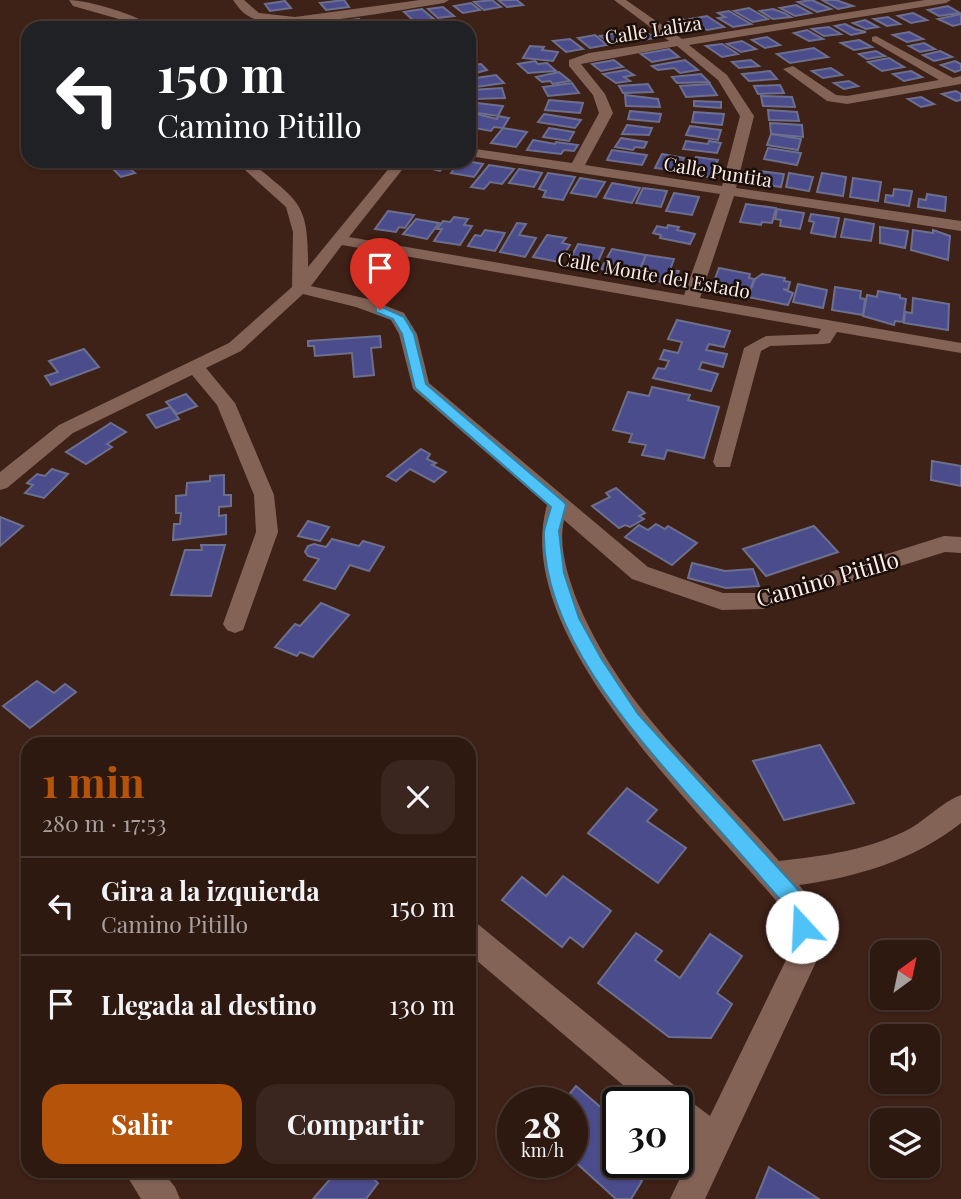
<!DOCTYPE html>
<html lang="es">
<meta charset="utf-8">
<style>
:root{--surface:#2e1911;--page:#3a261f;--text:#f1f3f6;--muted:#a7a09f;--line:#493831;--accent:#b45309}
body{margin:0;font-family:"Playfair Display",serif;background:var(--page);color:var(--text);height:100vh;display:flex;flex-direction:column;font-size:26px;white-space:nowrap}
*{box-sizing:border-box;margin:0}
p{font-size:23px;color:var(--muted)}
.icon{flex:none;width:38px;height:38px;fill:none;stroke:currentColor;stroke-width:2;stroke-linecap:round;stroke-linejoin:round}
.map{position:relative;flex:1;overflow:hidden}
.panel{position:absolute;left:21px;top:737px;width:455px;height:441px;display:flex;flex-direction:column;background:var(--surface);border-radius:21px;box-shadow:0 2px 5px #0004,0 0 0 2px var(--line)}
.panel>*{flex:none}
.hud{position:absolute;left:21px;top:21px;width:455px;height:147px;border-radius:21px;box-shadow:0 2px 5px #0004,0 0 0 2px var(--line);background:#202124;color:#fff;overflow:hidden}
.needle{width:46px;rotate:33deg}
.tools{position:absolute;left:870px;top:940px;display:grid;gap:14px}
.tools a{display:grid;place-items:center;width:70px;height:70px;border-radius:14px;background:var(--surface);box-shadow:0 2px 5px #0004,0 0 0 2px var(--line);font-size:35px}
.speed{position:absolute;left:497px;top:1087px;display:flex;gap:14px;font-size:35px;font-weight:700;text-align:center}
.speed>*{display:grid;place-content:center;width:91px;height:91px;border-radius:50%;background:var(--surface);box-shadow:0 2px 5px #0004,0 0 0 2px var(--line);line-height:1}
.speed small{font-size:18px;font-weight:400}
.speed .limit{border:4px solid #111;border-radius:10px;background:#fff;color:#111}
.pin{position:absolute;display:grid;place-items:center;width:60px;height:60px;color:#fff;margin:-72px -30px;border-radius:50% 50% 50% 0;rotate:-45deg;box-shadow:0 0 7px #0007}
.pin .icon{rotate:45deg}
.me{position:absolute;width:77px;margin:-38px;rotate:340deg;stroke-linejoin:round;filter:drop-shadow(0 0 5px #0008)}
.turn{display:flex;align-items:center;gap:24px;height:147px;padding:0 21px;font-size:32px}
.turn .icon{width:91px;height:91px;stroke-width:2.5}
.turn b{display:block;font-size:49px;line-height:60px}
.round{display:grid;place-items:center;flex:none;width:74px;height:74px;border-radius:21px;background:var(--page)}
.summary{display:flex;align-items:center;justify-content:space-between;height:119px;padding:0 21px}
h1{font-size:42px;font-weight:700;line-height:52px;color:var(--accent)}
.cta{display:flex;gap:14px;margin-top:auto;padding:14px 21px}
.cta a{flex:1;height:80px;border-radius:21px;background:var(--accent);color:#fff;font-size:28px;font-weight:700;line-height:80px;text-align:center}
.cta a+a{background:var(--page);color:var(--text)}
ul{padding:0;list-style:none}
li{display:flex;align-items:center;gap:21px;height:98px;padding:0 21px;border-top:2px solid var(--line)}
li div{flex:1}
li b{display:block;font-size:26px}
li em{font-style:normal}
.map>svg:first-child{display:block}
.building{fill:#4b4c8c;stroke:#6d6f8e;stroke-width:2}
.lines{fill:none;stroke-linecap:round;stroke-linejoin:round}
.minor{fill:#846357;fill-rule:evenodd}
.route{fill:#4fc3f7;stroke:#337fa1;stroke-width:2}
.labels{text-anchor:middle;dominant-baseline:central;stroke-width:5;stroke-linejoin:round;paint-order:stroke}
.far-street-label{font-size:19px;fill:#fdede8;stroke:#1c0f0a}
.street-label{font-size:23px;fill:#fdede8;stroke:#1c0f0a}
</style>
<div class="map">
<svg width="961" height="1199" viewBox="0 0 961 1199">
<rect width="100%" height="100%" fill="#3e2117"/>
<g class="building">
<polygon points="344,0 349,7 326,10 320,3"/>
<polygon points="492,0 501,7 484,10 474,2"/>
<polygon points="498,0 517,0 523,5 507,7"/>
<polygon points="812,0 831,9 817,12 798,2"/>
<polygon points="822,0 836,0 853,6 838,9"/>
<polygon points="285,1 291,8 270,11 265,4"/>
<polygon points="471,3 480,10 463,13 454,6"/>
<polygon points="796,5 811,13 795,16 780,8"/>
<polygon points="948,6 960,13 939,16 928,10"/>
<polygon points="443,7 454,16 438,18 428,9"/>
<polygon points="749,8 768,19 753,22 734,11"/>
<polygon points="422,9 434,19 415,22 404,12"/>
<polygon points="773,9 784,13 791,17 773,19 760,11"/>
<polygon points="729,11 751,24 733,27 718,18 725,17 718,13"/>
<polygon points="913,13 927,20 911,23 898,16"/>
<polygon points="961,14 961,24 953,26 938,19"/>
<polygon points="707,16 724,27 707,30 690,19"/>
<polygon points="888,17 900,24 887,26 874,19"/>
<polygon points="359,19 366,27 348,26 343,21"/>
<polygon points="683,19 700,30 686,33 669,22"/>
<polygon points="865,20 878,27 866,29 853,23"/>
<polygon points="337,21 342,28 321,28 318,24"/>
<polygon points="845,24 855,29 866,32 851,35 835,26"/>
<polygon points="829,27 841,34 824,36 812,29"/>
<polygon points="640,28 655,38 637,41 623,31"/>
<polygon points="807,30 823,39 809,41 794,33"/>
<polygon points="909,32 923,39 907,42 893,35"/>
<polygon points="617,33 630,42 613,45 600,36"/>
<polygon points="595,35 607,45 590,48 578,38"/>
<polygon points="767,37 780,45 765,48 752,40"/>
<polygon points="570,39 583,49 566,52 553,41"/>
<polygon points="859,40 872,47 854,50 841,43"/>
<polygon points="742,41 756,49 741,52 727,44"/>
<polygon points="924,43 935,49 920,52 909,46"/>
<polygon points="722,44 738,54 722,57 706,46"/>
<polygon points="530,46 544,47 542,50 558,52 553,61 523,58"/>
<polygon points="814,48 828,57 790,63 777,54"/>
<polygon points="669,49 679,57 652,62 641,54"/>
<polygon points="876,51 885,56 867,59 859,54"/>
<polygon points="940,51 952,57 934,61 923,55"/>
<polygon points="889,58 904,67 882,71 868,62"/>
<polygon points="614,60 623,67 601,71 592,64"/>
<polygon points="685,60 698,70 680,73 674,68 658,70 652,66"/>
<polygon points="751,60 759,66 739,68 732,62"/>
<polygon points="535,61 538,64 547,63 556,71 528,73 518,64"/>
<polygon points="955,61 961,64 961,70 955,72 941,65"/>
<polygon points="481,64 487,70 469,75 469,65"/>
<polygon points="831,68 842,75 823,78 812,71"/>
<polygon points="626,70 634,75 624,77 630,81 616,83 603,74"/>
<polygon points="770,71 777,79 749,81 742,74"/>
<polygon points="911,71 922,77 904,81 893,74"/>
<polygon points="559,72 570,81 553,84 550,81 542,82 536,77"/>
<polygon points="701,74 709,82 677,83 672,77"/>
<polygon points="496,75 504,83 476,87 469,79"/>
<polygon points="849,81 858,86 844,89 834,83"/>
<polygon points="572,83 579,93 548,96 543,87"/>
<polygon points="648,84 653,92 623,93 619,86"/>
<polygon points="710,84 717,95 686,97 680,86"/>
<polygon points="780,85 784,93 758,94 754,86"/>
<polygon points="502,88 505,98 474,99 471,90"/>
<polygon points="956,91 961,94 961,100 956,101 942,94"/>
<polygon points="625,95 658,99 660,107 626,106"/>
<polygon points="761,96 792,97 795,107 763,106"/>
<polygon points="921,97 934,104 921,107 908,99"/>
<polygon points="549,100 583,103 580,113 545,110"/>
<polygon points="694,101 721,102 721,108 694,106"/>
<polygon points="477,103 503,106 498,116 471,112"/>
<polygon points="768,110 797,112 799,121 769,120"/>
<polygon points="630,111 661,114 659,122 628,119"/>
<polygon points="469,112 497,119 498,116 509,118 503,128 494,127 491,131 469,127"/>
<polygon points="694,112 724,114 722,125 692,122"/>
<polygon points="544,114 581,120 575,128 538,122"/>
<polygon points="770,123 802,125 803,137 771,134"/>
<polygon points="627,125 652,128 649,135 622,134"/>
<polygon points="690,126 721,130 718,140 686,135"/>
<polygon points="503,128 527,132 516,147 491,143"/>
<polygon points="549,128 574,132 569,141 543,137"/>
<polygon points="771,134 801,139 798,150 767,145"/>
<polygon points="621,138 647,142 644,148 635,147 633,150 615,147"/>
<polygon points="533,140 555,144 556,142 578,145 574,151 564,150 561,154 527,150"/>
<polygon points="686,141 708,144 709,141 721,143 717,153 683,149"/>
<polygon points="768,148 801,153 797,165 764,159"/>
<polygon points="612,150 647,155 642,165 607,160"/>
<polygon points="662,154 684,158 678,171 655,168"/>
<polygon points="696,157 718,160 710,177 688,174"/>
<polygon points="429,161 458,161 451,168 443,167 440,171 423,167"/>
<polygon points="460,161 467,161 483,164 474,177 451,173"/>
<polygon points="489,165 514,169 502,184 490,182 484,189 471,187"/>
<polygon points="127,166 135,173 121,177 114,170"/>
<polygon points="519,169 542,173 534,187 509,183"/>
<polygon points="759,171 784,174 781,187 756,183"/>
<polygon points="548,173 575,177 563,200 543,197 546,191 539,189"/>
<polygon points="789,173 813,177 809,191 786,187"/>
<polygon points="822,173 846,177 843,196 817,192"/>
<polygon points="580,178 605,182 596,197 571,193"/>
<polygon points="853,178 881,182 878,201 850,197"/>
<polygon points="612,183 640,188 632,203 604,198"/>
<polygon points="643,188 667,191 661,207 636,203"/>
<polygon points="894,189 912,191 909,206 885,202 886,195 893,196"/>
<polygon points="674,193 699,197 692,215 666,211"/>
<polygon points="927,194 946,197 945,211 918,207 919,199 926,200"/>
<polygon points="746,204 776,208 772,223 762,222 761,225 740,222"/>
<polygon points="777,209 804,213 800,229 780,226 781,220 775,219"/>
<polygon points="388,211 414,215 405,228 399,227 396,232 375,229"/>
<polygon points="811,214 839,218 835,237 811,233 814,222 809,221"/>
<polygon points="454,217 468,219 464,225 472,226 460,245 434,241 442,229 437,229 443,221 450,222"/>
<polygon points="416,219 439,223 427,239 403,234"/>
<polygon points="845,219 874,224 871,241 841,237"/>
<polygon points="517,223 526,224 519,235 536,238 525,257 500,252"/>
<polygon points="668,225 679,227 677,230 695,234 690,244 660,238 661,235 653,233 657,226 667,228"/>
<polygon points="880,227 908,231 905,248 880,243"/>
<polygon points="485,230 505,233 495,251 468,246 475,235 481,236"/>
<polygon points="913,230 933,233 933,230 950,236 948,260 911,250"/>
<polygon points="547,235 566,238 562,243 570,245 559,262 533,257"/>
<polygon points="578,244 604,248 595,269 567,265"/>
<polygon points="612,249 646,255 637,276 601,269"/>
<polygon points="646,255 674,259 670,270 679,271 673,284 637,277"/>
<polygon points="719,268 750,274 749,278 754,279 749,294 712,287"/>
<polygon points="762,274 785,278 784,281 790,282 788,290 783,289 793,293 788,305 748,297 755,279"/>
<polygon points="798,284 827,290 823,308 793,302"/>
<polygon points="835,287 861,291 860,298 865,299 863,315 832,310"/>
<polygon points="878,291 900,295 900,298 906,299 903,322 895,321 894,325 863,316 867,295 877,297"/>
<polygon points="913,298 949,304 948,330 904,323 905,312 912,313"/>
<polygon points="677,320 730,331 724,347 709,344 706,350 727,354 723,367 702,362 699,369 718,374 711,391 653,378 658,368 665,369 669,361 660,359 664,350 678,353 682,342 668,339"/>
<polygon points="380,336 381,347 371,348 374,375 354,377 352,353 315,356 314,346 308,346 308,341"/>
<polygon points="84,349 99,367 51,385 45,376 58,372 49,361"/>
<polygon points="652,387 690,395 688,400 719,407 704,458 667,450 664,459 642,455 646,445 629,442 632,434 613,430 628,392 649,396"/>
<polygon points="186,394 197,406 177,414 166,402"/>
<polygon points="170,407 179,419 156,428 147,415"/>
<polygon points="111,423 126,432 107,444 112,447 86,464 66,452"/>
<polygon points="421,449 430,454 427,459 436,463 432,465 446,472 434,482 410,469 396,481 387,476"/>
<polygon points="932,461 961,466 961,486 931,480"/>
<polygon points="52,469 68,474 44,498 25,493 33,485 27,483 37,474 45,476"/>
<polygon points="224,475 224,495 231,495 231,506 219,507 219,516 226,515 226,534 173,540 174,524 180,524 181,513 176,513 176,496 186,495 187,483 210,481 210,476"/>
<polygon points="616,488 645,513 639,516 644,519 630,527 625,525 619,528 592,506 610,497 606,493"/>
<polygon points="0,517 23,526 0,546"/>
<polygon points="308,521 329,527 320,541 298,536"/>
<polygon points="656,524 665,529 668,526 697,543 672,565 625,537 639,525 648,530"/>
<polygon points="814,526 838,552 766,576 743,549"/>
<polygon points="332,539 359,546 363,541 384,547 369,571 350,565 335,589 304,580 319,559 308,556 305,552 308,546 314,544 326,547"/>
<polygon points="201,545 225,545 211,596 171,595 185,550 202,550"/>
<polygon points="692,563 725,571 753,569 759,586 726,588 688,578"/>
<polygon points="321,603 349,615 313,657 300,652 297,656 275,647 295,624 300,626"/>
<polygon points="37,681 54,693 65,684 76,692 30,728 3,706"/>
<polygon points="820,745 854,803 784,820 753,761"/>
<polygon points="627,788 657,810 647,821 686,848 658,883 588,833"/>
<polygon points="563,876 611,911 583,947 570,937 562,947 502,900 522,877 546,896"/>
<polygon points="636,933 662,951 655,960 680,978 710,934 742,956 717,993 732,1004 711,1038 669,1037 598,983"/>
<polygon points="576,1086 618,1122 618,1147 612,1155 642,1181 631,1199 616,1199 572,1159 572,1102 563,1102"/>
<polygon points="536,1162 559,1162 553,1177"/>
<polygon points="769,1167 819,1199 756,1199"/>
<polygon points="337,1171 365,1171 378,1183 366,1199 313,1199"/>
</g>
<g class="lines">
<g class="minor">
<path d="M 69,0 C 87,0 140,15 154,28 L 140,28 L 133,23 L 73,6 Z"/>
<path d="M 233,0 L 244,0 L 259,13 L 295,17 L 420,0 L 449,0 L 444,3 C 404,9 284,33 252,18 C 243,14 238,7 233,0 Z"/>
<path d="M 614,0 L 626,0 L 682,39 L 925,0 L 951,0 L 946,3 L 689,45 L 727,75 L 754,116 L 736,188 L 961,221 L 961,231 L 734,196 L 700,298 L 961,343 L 961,353 L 837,332 L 830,343 L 824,344 L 770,346 L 761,351 L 730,467 L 716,467 L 713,462 L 744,348 L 766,336 L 818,334 L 821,329 L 342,245 L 311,286 L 368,299 L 404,313 L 417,334 L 429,383 L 648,567 L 723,593 L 763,593 L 944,536 L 961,537 L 961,553 L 945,552 L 763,609 L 722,610 L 632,579 L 564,520 C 558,547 568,577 578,603 C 623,710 705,776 779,861 C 824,856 870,850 911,828 C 928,818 942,802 961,795 L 961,823 C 914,860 858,877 799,885 C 818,906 816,936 816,962 L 705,1199 L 670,1199 L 695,1147 L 677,1132 L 677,1102 L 643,1102 L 469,954 L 469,921 L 479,925 L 680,1090 L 682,1095 L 710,1116 L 786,960 L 787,927 L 782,908 C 705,814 509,638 547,505 L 413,389 L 399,334 L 391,320 L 356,307 L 303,294 L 241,351 L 206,368 L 235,403 L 274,495 L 278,532 L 243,630 L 235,633 L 227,630 L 223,624 L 256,532 L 254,495 L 217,405 L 192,375 L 73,433 L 7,488 L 0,490 L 0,472 L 59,425 L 229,343 L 292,287 L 293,232 L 286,207 L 235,161 L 250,161 C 298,202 309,200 308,267 L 395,161 L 409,161 L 349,237 L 684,295 L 720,194 L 469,156 L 469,148 L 572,163 L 599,113 L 593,95 L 569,66 L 569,60 L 589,53 L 669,41 ZM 677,46 L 718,80 L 740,116 L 722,186 L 585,165 L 613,113 L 605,94 L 581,64 Z"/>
<polygon points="876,36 953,78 961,76 961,84 847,104 827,101 783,69 793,66 836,95 847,96 939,80 872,41 872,37"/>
<polygon points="124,1171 162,1171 175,1187 180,1199 141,1199"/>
</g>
</g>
<path class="route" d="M 380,306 L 404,317 L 414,334 L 426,384 L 564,502 L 566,505 L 559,531 L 564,573 L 579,618 L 601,658 L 638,714 L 802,894 L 812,927 L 809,934 L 802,937 L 795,934 L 786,906 C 755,871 725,836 694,802 C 632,732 542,632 544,532 C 545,524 549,515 551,507 L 415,388 L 402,334 L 393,319 L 376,312 L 376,307 Z"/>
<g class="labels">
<g class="far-street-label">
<text transform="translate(653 29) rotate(-9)">Calle Laliza</text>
<text transform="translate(718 171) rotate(9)">Calle Puntita</text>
<text transform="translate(654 274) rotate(10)">Calle Monte del Estado</text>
</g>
<g class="street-label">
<text transform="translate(827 578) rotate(-16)">Camino Pitillo</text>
</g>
</g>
</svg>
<div class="tools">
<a><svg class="needle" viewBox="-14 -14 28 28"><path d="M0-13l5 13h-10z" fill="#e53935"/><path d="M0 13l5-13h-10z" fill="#a7a09f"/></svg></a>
<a><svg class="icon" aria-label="sound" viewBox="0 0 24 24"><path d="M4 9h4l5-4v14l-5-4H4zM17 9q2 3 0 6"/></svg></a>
<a><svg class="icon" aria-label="layers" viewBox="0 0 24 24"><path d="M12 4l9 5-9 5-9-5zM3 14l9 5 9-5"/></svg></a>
</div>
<div class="speed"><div>28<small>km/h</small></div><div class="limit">30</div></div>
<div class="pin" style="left:380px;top:310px;background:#d93025"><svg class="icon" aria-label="arrive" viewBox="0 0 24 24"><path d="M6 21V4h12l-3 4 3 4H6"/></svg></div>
<svg class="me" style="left:802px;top:927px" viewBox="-20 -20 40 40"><circle r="19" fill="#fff"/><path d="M0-13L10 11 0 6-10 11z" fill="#4fc3f7"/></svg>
<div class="hud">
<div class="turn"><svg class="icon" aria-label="left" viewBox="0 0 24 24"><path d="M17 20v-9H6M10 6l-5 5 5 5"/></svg><div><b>150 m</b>Camino Pitillo</div></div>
</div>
<section class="panel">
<div class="summary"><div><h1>1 min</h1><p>280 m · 17:53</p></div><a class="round"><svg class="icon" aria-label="close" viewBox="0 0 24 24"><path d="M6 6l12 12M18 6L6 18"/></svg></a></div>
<ul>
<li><svg class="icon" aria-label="left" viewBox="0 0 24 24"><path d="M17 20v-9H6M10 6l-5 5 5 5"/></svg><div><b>Gira a la izquierda</b><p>Camino Pitillo</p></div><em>150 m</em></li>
<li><svg class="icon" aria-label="arrive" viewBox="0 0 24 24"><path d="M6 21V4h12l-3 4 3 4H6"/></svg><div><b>Llegada al destino</b></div><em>130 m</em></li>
</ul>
<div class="cta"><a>Salir</a><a>Compartir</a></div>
</section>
</div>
